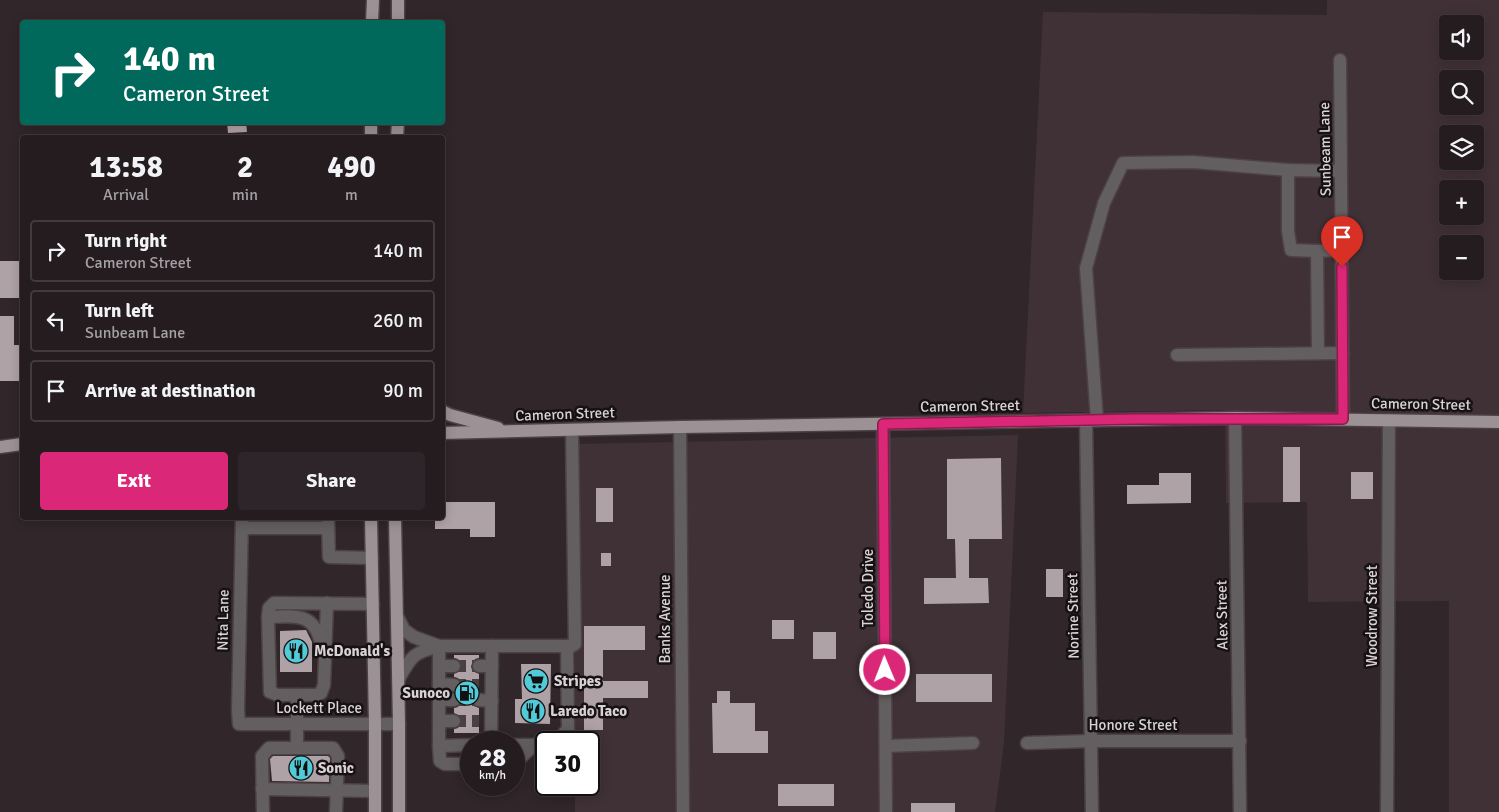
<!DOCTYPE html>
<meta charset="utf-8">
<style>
:root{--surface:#251c20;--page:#2d2529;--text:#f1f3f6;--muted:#a3a1a5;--line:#423a3e;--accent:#db2777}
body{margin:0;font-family:Signika,sans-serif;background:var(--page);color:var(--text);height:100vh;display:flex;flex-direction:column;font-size:19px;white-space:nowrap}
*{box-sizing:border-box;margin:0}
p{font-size:16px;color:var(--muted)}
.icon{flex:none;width:28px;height:28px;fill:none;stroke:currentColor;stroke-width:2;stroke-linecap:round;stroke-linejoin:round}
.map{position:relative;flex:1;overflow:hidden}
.drawer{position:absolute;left:20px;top:135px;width:425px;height:385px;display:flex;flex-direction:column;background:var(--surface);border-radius:5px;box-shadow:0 2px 12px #0003,0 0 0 1px var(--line)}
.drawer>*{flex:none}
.hud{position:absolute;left:20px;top:20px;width:425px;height:105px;border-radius:5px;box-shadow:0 2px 12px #0003,0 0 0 1px var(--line);background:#00695c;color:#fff;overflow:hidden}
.fabs{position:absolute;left:1439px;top:15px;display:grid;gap:10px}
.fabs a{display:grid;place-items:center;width:45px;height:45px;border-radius:5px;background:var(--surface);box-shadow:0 2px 12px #0003,0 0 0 1px var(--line);font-size:25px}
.speed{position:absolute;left:460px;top:731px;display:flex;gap:10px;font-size:25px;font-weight:700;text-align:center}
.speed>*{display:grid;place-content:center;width:65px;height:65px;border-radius:50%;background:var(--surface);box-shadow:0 2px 12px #0003,0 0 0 1px var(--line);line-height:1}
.speed small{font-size:12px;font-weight:400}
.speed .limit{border:2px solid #111;border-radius:8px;background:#fff;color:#111}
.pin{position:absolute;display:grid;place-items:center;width:42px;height:42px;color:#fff;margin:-51px -21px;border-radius:50% 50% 50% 0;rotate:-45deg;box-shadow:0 0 5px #0007}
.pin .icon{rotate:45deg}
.me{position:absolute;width:55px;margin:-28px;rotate:359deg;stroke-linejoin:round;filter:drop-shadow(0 0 4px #0008)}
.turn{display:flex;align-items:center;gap:18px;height:105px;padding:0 20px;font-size:22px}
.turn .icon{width:65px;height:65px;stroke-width:2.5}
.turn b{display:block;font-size:35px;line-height:42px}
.eta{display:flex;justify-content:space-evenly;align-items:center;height:85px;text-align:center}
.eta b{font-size:30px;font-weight:800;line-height:35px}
.primary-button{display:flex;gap:10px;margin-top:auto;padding:10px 20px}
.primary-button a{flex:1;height:58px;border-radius:5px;background:var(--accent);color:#fff;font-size:20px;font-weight:800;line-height:58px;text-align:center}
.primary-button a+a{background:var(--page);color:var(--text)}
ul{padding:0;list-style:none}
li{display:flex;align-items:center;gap:15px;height:62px;margin:0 10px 8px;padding:0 10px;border:2px solid var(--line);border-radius:5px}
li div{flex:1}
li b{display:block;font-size:19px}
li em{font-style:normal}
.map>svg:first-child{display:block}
.built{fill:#403137;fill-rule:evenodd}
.building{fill:#afa2a6}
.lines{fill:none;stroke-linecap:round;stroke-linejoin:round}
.minor-tunnel{stroke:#4a4044;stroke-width:12;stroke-dasharray:12 6;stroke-linecap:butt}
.minor-casing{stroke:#4c4245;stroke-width:15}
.major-casing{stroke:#4c4245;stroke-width:15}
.minor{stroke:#635e5f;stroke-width:12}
.major{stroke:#9c9194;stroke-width:12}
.route-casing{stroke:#8e194d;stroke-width:12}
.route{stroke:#db2777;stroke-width:9}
.labels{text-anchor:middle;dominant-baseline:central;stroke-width:5;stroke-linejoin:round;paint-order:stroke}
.street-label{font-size:15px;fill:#d9d2d5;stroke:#161113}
.poi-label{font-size:15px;font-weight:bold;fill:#d9d2d5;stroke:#161113;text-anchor:start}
</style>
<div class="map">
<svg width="1499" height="812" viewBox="0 0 1499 812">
<rect width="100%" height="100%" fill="#31262a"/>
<g class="built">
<path d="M 1327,0 L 1499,0 L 1499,812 L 1449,812 L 1449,601 L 1308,602 L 1307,502 L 1226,503 L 1225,410 L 1023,413 L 1043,12 L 1327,15 ZM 1448,24 L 1475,24 L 1475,51 L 1448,51 ZM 1448,79 L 1475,79 L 1475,106 L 1448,106 ZM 1448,134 L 1475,134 L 1475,161 L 1448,161 ZM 1448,189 L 1475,189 L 1475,216 L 1448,216 ZM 1448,244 L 1475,244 L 1475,271 L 1448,271 Z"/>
<polygon points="1018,435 1004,743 995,812 575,812 575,785 589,785 589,742 575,742 575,444"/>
</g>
<g class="building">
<polygon points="227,122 246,122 247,132 228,133"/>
<rect x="0" y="261" width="22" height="37"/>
<polygon points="0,316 14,316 14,345 22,345 22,381 0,381"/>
<rect x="1283" y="447" width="17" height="55"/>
<polygon points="1001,458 1002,539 969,539 969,578 988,578 989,603 924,604 924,578 956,578 955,539 947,539 947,459"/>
<rect x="1351" y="472" width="22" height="27"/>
<polygon points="1159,473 1191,473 1191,503 1127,504 1127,485 1159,485"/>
<rect x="596" y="488" width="17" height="34"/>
<polygon points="442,502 495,502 495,537 470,537 470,529 435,529 435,518 442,518"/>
<rect x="601" y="553" width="10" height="13"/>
<rect x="1046" y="569" width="17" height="28"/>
<rect x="772" y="620" width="22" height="19"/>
<polygon points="584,626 645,626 645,650 603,650 603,681 648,681 648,698 603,698 603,730 584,730"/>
<polygon points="306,630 312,642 312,672 280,672 280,631"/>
<rect x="813" y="632" width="23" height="27"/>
<polygon points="454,655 479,655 479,658 475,659 471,666 472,670 479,674 479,692 473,695 471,700 474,706 479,708 479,733 454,733 454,729 458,728 462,721 461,717 454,713 454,708 458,707 462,700 461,696 457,693 461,689 461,682 458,678 454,677 454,674 461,670 462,666 458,659 454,658"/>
<polygon points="521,664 551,664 550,724 515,723 515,699 522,699"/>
<rect x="916" y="674" width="76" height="28"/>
<polygon points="717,691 730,691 730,703 755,703 755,731 768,731 768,753 713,753 712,703 717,703"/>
<polygon points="273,756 328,756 330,758 329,782 272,781 270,759"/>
<rect x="778" y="784" width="56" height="22"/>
<rect x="911" y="803" width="44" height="9"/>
</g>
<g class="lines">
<g class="minor-tunnel">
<polyline points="271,518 271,520"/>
<polyline points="288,519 288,518"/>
<polyline points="454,666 479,666"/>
<polyline points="454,685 479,685"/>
<polyline points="454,700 479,700"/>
<polyline points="454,721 479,721"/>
</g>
<defs>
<g id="minor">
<polyline points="1340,60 1343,419"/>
<polyline points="1317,251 1291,250 1288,231 1288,170 1341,171"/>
<polyline points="1318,353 1317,251 1342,250"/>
<polyline points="1177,355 1343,353"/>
<polyline points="1235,418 1240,812"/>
<polyline points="1086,420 1092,812"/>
<polyline points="1097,420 1086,268 1104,203 1123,163 1193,162 1288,170"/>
<polyline points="883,424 886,812"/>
<polyline points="680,427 683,812"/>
<polyline points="242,518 238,710 239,724 399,724"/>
<polyline points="328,518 329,557 372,558"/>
<polyline points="242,528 328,528"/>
<polyline points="327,603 324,685 321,693 317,695 278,695 270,692 268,617 269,608 274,603 373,604"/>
<polyline points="397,616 404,630 414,637 439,646"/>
<path d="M 268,617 C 297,616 315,612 322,647"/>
<polyline points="439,646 439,746 471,745"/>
<polyline points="439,666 454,666"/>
<polyline points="479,666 492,666"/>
<path d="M 398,680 C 411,657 412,653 439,646 L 572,646 L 575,644 L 572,430"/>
<polyline points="439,684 454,685"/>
<polyline points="297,695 297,748"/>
<polyline points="439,700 454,700"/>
<polyline points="479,700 492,701"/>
<polyline points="439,721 454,721"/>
<polyline points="491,742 492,646"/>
<polyline points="556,742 568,729 567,646"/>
<polyline points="1027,743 1091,741 1240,741"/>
<polyline points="514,745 546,745"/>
<polyline points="439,746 440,761 445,764 467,764"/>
<polyline points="886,746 973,743"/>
<polyline points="514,761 518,760 534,745"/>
<polyline points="555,785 555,786"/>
<polyline points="262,789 375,791"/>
<polyline points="263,812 262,756 269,748 333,748 338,756 336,812"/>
<polyline points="1387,812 1389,420"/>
</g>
<g id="major">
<polyline points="372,22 373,0"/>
<polyline points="398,22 398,0"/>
<polyline points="371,138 371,122"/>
<polyline points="397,138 398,122"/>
<polyline points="442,411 450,415 498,428"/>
<polyline points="442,433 680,427 1235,418 1499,422"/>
<polyline points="0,447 22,444"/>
<polyline points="371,518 375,724 375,812"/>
<polyline points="395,518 399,724 399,812"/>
</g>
</defs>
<use href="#minor" class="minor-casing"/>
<use href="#major" class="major-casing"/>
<use href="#minor" class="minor"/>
<use href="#major" class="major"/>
</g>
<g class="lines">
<defs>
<polyline id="route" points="885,670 883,424 1137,419 1343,419 1342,267"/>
</defs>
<use href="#route" class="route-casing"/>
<use href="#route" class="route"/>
</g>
<defs>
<symbol id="restaurant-disc" viewBox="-11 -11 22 22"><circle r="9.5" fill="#52cbd8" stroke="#161113"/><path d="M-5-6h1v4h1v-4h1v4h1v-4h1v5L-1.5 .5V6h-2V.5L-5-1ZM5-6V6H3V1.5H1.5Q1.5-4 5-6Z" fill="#111"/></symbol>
<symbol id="supermarket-disc" viewBox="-11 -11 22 22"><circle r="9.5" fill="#52cbd8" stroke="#161113"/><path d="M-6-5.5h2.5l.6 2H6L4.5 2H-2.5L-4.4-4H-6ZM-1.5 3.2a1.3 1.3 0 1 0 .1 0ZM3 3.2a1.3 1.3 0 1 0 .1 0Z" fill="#111"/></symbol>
<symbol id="fuel-disc" viewBox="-11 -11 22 22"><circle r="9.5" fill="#52cbd8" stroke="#161113"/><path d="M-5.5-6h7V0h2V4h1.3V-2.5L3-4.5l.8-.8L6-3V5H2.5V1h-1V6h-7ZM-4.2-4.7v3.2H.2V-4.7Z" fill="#111"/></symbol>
</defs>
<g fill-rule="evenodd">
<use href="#restaurant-disc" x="282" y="637" width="28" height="28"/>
<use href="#supermarket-disc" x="522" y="667" width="28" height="28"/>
<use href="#fuel-disc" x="453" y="679" width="28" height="28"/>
<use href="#restaurant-disc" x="519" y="697" width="28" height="28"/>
<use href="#restaurant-disc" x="287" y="754" width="28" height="28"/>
</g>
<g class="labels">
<g class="street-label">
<text transform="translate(1325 149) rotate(-91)">Sunbeam Lane</text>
<text transform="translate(1421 404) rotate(1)">Cameron Street</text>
<text transform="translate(970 406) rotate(-1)">Cameron Street</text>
<text transform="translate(565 414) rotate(-2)">Cameron Street</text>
<text transform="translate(868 588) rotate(-90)">Toledo Drive</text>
<text transform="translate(1222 615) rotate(-91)">Alex Street</text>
<text transform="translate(1073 616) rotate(-91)">Norine Street</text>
<text transform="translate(1372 616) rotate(-90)">Woodrow Street</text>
<text transform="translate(665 619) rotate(-90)">Banks Avenue</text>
<text transform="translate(223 620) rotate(-89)">Nita Lane</text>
<text x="319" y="708">Lockett Place</text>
<text x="1133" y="725">Honore Street</text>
</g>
<g class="poi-label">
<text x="314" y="651">McDonald's</text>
<text x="554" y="681">Stripes</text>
<text x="450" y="693" text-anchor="end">Sunoco</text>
<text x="550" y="711">Laredo Taco</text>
<text x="318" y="768">Sonic</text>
</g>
</g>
</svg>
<div class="fabs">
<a><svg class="icon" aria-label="sound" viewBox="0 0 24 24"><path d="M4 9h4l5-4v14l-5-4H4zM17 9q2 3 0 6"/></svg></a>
<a><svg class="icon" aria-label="search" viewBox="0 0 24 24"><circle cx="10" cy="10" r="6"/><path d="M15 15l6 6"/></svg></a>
<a><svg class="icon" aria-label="layers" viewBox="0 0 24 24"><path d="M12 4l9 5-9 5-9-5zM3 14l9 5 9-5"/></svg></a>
<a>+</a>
<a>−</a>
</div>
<div class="speed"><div>28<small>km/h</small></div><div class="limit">30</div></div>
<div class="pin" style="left:1342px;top:267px;background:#d93025"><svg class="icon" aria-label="arrive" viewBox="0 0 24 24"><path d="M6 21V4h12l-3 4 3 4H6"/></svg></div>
<svg class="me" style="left:885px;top:670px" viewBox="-20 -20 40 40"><circle r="17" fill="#db2777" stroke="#fff" stroke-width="3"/><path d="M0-11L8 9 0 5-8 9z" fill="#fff"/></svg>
<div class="hud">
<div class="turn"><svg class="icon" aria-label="right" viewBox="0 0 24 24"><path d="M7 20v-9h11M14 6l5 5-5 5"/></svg><div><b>140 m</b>Cameron Street</div></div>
</div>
<section class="drawer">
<div class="eta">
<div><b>13:58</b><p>Arrival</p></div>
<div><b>2</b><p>min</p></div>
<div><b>490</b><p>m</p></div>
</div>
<ul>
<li><svg class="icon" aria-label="right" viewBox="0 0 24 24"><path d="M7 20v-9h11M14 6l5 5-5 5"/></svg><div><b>Turn right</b><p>Cameron Street</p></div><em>140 m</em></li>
<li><svg class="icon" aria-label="left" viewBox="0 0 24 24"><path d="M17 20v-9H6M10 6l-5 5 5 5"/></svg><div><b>Turn left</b><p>Sunbeam Lane</p></div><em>260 m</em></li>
<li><svg class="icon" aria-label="arrive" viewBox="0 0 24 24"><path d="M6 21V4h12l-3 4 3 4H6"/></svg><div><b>Arrive at destination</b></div><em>90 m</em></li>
</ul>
<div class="primary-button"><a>Exit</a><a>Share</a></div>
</section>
</div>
